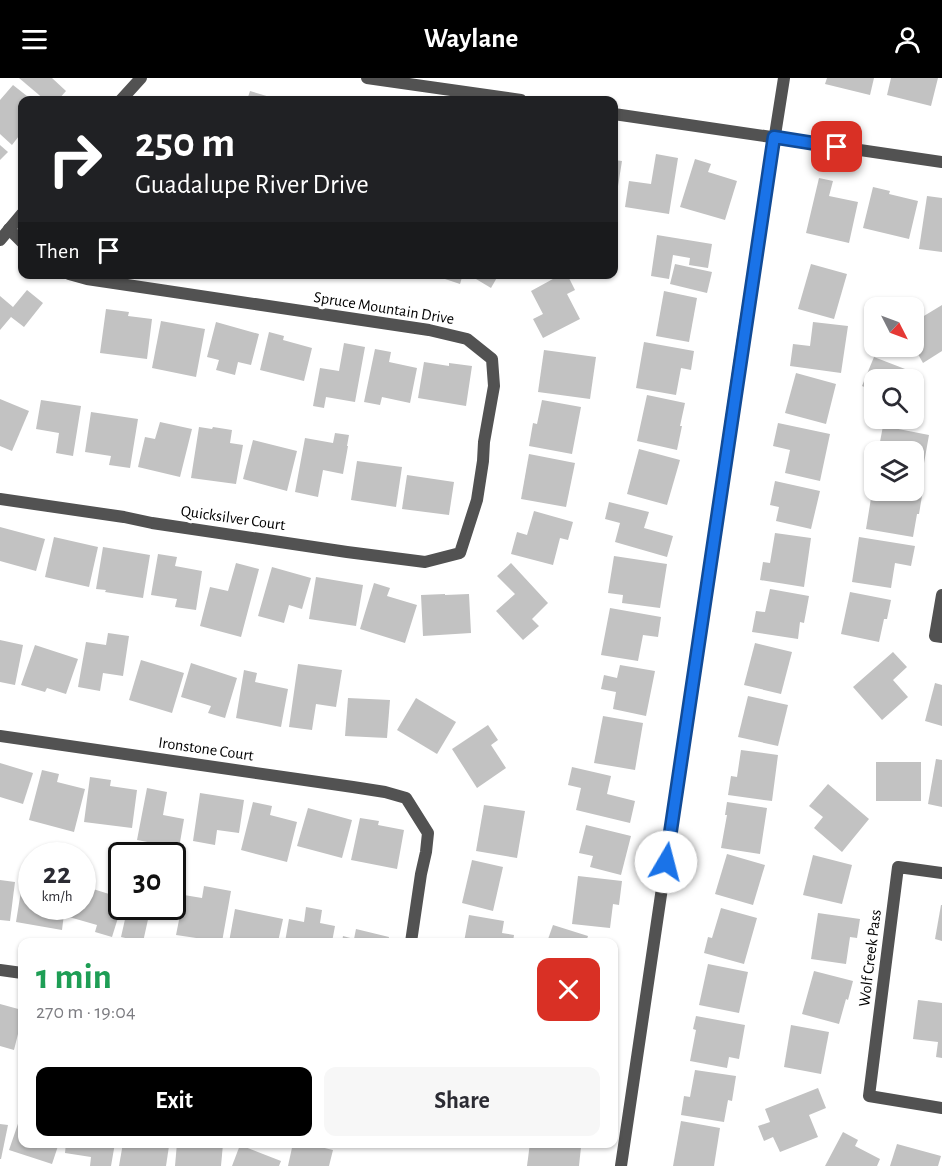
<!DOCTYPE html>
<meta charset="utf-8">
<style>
:root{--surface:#fff;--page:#f7f7f7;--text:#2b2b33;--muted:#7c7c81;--accent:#000}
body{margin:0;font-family:"Alegreya Sans",sans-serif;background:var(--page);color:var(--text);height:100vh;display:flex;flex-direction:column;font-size:22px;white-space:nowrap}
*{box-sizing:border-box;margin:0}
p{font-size:20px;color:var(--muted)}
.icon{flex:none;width:33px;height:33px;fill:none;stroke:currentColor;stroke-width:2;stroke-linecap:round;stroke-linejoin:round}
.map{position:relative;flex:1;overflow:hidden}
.drawer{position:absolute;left:18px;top:860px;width:600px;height:210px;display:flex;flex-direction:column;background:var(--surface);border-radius:12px;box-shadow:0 2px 4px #0004}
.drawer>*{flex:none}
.top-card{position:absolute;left:18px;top:18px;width:600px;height:183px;border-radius:12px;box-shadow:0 2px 4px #0004;background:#202124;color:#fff;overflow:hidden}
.needle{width:39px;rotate:132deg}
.controls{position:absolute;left:864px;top:219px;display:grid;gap:12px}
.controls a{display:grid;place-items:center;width:60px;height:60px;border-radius:12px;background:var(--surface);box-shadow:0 2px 4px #0004;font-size:30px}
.speed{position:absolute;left:18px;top:764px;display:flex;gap:12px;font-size:30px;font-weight:700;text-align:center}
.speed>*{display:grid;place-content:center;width:78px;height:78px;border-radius:50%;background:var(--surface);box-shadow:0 2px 4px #0004;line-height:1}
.speed small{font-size:15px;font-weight:400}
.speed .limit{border:3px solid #111;border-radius:9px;background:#fff;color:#111}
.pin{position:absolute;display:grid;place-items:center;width:51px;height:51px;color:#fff;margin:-26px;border-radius:12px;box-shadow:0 3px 9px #0006}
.me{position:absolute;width:66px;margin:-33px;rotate:8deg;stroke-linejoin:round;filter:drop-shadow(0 0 4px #0008)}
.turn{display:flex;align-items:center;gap:21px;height:126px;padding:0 18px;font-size:27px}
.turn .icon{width:78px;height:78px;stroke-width:2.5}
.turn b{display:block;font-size:42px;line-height:51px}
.then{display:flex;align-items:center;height:57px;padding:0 18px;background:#0003;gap:12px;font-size:22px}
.round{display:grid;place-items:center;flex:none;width:63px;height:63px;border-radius:12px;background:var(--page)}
.summary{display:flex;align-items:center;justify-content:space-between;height:102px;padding:0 18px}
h1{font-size:36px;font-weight:700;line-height:45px;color:#1e9e55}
.action{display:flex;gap:12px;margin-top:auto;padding:12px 18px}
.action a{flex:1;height:69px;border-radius:12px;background:var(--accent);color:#fff;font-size:24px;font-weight:700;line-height:69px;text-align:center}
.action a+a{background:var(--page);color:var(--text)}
header{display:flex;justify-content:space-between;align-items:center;height:78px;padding:0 18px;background:var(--accent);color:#fff;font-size:27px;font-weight:700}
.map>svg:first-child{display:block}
.building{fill:#c2c2c2}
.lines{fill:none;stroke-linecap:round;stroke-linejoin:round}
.street{stroke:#525252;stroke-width:12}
.route-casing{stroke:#114b97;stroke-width:15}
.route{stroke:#1a73e8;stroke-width:10}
.labels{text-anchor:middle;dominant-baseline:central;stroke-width:6;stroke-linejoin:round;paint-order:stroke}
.street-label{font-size:16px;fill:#000;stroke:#fff}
</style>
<header><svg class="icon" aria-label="menu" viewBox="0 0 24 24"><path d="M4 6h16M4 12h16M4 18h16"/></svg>Waylane<svg class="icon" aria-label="person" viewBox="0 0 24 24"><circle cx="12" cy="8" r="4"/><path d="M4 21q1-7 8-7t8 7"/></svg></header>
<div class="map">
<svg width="942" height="1088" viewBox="0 0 942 1088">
<rect width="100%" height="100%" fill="#fff"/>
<g class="building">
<polygon points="19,0 52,0 66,13 58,22 45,22"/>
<polygon points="827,0 874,0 870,17 825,6"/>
<polygon points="891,0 938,0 931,28 887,17"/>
<polygon points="13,7 32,22 22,22 22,54 12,67 0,56 0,22"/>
<polygon points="250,13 280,22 247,22"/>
<polygon points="0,67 8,74 0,82"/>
<polygon points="656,76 678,80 669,136 625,129 629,103 651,106"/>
<polygon points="695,81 711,86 708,94 737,103 725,142 680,129"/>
<polygon points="614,82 622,83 615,127 614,127"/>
<polygon points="819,100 833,103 829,118 858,124 849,165 806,155"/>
<polygon points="873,109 890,113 889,116 918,123 909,161 863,150"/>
<polygon points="927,118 942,120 942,174 919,171"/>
<polygon points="657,157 712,166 708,190 689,187 690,180 673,177 669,201 651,198"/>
<polygon points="675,186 712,194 707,215 670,206"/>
<polygon points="811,186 847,196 834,241 798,231"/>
<polygon points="430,196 463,196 460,206"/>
<polygon points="472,196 499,196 491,210 471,198"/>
<polygon points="562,196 567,196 575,212 567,216 580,241 543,260 533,241 543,236 531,213"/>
<polygon points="27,212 43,225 24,249 11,239 0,252 0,218 13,229"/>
<polygon points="664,213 697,220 689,264 656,258"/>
<polygon points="942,227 942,273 923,285 914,269 914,244"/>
<polygon points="106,231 129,234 128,238 152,241 147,281 100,275"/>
<polygon points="161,243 205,251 196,299 152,290"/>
<polygon points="216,244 259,256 251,287 238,284 235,297 216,292 219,282 207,279"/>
<polygon points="813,244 848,248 841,295 790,288 793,266 810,268"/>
<polygon points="269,254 284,258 283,262 312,270 304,303 260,292"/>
<polygon points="644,264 694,273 691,292 681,290 676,317 636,310"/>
<polygon points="344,265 365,269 355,324 326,319 324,330 313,328 320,290 339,293"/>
<polygon points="375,271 391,274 389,284 417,290 410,325 382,319 380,327 364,324"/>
<polygon points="544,272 596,279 590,321 538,314"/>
<polygon points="874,279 918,296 914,308 914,302 874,302 874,313 862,308"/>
<polygon points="424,284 449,288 449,285 472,288 466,328 418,320"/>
<polygon points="796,295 836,306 826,346 785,335"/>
<polygon points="874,316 874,330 870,329"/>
<polygon points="647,317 685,325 680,348 682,348 677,372 637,363"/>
<polygon points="914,320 919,323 914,338"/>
<polygon points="0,321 29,333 12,373 0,368"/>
<polygon points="41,322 81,328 73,378 56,375 59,355 36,351"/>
<polygon points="542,322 581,329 572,376 529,368 533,345 537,346"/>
<polygon points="91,334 138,341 130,390 109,387 111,378 85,374"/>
<polygon points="160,344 192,351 180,399 138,389 145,359 155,361"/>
<polygon points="778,345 830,356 820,403 785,395 790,372 773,368"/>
<polygon points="883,348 929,357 921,402 914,400 914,374 886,374 887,370 879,369"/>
<polygon points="199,349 212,351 213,349 232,352 230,365 243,367 236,406 191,400"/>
<polygon points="335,355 349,357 347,368 348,368 343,396 323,392 318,419 295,414 305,360 333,365"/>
<polygon points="253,362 297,373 287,413 243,401"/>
<polygon points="639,371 680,382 667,427 627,416"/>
<polygon points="529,376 575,385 566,429 521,421"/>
<polygon points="357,383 402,389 396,429 351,422"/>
<polygon points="407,397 454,404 449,437 402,431"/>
<polygon points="775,403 820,413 811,451 776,443 779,429 770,427"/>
<polygon points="873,408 874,408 874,412 914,412 914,411 923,412 919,436 917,436 913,459 866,451"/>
<polygon points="609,424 649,434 644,450 673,458 667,479 615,464 620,445 605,441"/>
<polygon points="534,433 573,444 568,462 560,460 553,487 511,476 517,454 527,457"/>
<polygon points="0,449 45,461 36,493 0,483"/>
<polygon points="775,455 811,460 804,509 760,502 763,484 770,485"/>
<polygon points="54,459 98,469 89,509 45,499"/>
<polygon points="859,459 915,468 911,488 895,485 891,510 852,504"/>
<polygon points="103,469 150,477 143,520 105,514 106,512 96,511"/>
<polygon points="158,476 177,479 175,488 202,493 196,532 175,529 177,521 151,517"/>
<polygon points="614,478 667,486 660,530 622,525 623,517 608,515"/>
<polygon points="236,485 259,491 241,559 200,548 210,509 228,513"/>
<polygon points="511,485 548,525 532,541 539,548 523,562 496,533 515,516 497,498"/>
<polygon points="272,489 311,500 302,531 289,527 284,545 258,538"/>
<polygon points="316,499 363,507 356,548 309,541"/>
<polygon points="374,505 390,510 387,518 417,527 405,565 360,551"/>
<polygon points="770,511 809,518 804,545 800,544 798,561 752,554 756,533 765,534"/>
<polygon points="850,514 891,522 887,541 884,541 879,564 841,556"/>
<polygon points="445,516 445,517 469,516 471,555 423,558 421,517"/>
<polygon points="610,530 661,539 658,559 643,557 638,583 601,577"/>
<polygon points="108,555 129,558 123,598 103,595 100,613 78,609 86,564 106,567"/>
<polygon points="0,562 23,567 15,607 0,604"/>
<polygon points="755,565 792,574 781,616 744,607"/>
<polygon points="35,567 78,581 66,616 47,610 45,614 21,607"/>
<polygon points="893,574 907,589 893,602 908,619 882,642 853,609"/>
<polygon points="141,582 184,595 172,635 129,622"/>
<polygon points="191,585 237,600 225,640 208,635 211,628 181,619"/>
<polygon points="298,586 342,592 336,629 316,626 312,652 289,649"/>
<polygon points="620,587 655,593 646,638 613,631 616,614 601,611 604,597 617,600"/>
<polygon points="244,592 257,595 255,604 288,611 281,649 236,640"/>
<polygon points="935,605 942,607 942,648 925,643"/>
<polygon points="748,618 788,627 778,668 738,659"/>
<polygon points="348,620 390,622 387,660 345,658"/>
<polygon points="416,620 456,644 437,676 397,652"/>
<polygon points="603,638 643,645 635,692 594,685"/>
<polygon points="488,647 498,662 491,667 506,690 477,710 452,671"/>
<polygon points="741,672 778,677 772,723 728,717 731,698 737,699"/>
<polygon points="936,681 942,682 942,729 928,726"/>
<rect x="876" y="684" width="45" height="39"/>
<polygon points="0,685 33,695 23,726 0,719"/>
<polygon points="572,689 611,698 607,716 635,723 630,745 576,732 581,710 568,707"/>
<polygon points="42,692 59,696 57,704 85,711 74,754 29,742"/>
<polygon points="90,699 111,702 110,708 137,712 132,750 84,744"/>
<polygon points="828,706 869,741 842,774 814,750 823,739 809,728"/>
<polygon points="147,710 167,714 163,737 184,741 179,770 137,762"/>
<polygon points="200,715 244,722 239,755 217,752 215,767 193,763"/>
<polygon points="253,724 272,728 270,737 297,744 287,784 241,772"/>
<polygon points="727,724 767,730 760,776 721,770 727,737 725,737"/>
<polygon points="484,727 525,733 517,780 476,773"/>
<polygon points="308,730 352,742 342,780 297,768"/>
<polygon points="360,740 379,743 378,747 404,752 397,791 351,782"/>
<polygon points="586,747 631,758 621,797 590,789 593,778 579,775"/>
<polygon points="727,776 765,787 753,827 715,816"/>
<polygon points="813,777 852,787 842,826 803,817"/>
<polygon points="472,782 503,789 493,833 462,825"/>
<polygon points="578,798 622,803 619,827 613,826 610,850 572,846"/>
<polygon points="0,802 15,804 10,843 0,842"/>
<polygon points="82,804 94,807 93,811 122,820 122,827 112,859 95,854 97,847 69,839 72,828 82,828"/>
<polygon points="204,808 231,813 222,864 202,864 203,861 176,857 184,817 202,820"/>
<polygon points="21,813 32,814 32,828 65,828 62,852 16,844"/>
<polygon points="941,827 942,827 942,863 935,861"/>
<polygon points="128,828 171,828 168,841 149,837 143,864 121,859"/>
<polygon points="306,829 322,832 320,845 335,848 332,864 285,864 289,841 304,844"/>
<polygon points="721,830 757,840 744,886 704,875 708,859 712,860"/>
<polygon points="235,831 283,841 278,864 229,864"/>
<polygon points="818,835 860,841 857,860 850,859 846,886 811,881"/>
<polygon points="469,837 504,843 502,855 514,857 513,864 464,864"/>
<polygon points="553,847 588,858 586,864 547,864"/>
<polygon points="356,851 389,859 388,864 342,864 343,858 354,861"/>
<polygon points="708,886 748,894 739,935 699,927"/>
<polygon points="814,893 853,903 848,922 846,921 839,946 802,936"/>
<polygon points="918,922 942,925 942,980 936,979 938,964 913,961"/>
<polygon points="0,926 22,932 22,940 14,972 0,968"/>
<polygon points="696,938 745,947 739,981 729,979 727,990 690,983 696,952 693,951"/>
<polygon points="791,947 829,954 821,996 784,989"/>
<polygon points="695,992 736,998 732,1023 728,1022 724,1044 681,1037 684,1018 690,1019"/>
<polygon points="818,1010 826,1030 809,1037 818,1059 780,1074 773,1059 764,1063 758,1048 770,1044 765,1031"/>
<polygon points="22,1034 22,1065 59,1065 52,1086 9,1072"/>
<polygon points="681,1043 720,1050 714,1088 673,1088"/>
<polygon points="0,1046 8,1047 1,1081 0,1081"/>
<polygon points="843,1054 858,1062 855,1068 880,1081 877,1088 825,1088"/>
<polygon points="66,1065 115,1065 111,1088 90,1088 91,1079 65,1075"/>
<polygon points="123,1065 147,1065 169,1068 166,1088 119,1088"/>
<polygon points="177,1065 223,1066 221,1088 175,1088"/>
<polygon points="293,1065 304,1065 333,1072 329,1088 288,1088"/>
<polygon points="530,1065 548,1065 581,1069 579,1088 527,1088"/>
<polygon points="897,1066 941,1078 938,1088 890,1088"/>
<polygon points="240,1067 281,1083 279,1088 232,1088"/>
</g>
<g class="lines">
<g class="street">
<polyline points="367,0 521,22"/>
<polyline points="121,22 141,0"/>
<polyline points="614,36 942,84"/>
<polyline points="9,151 22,164"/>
<polyline points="0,162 22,136"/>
<polyline points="0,421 124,439 152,445 347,474 425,484 460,475 477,422 483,383 484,364 494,308 492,281 467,261 429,252 87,201 69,196"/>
<polyline points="942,517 935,558 942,559"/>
<polyline points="0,658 353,709 385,714 406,720 428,755 426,774 421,796 411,864"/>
<polyline points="942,795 898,789 869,1018 942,1030"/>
<polyline points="0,892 22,895"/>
<polyline points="621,1088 745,247 784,0"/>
</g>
</g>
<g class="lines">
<defs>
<polyline id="route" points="666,784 774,59 837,69"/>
</defs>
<use href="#route" class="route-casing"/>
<use href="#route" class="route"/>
</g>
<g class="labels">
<g class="street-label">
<text transform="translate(384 230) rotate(9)">Spruce Mountain Drive</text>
<text transform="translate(233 440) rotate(8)">Quicksilver Court</text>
<text transform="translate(206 671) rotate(8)">Ironstone Court</text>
<text transform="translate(870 880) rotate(-83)">Wolf Creek Pass</text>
</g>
</g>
</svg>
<div class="controls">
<a><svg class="needle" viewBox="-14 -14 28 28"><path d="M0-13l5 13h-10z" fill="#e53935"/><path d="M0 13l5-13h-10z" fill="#7c7c81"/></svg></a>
<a><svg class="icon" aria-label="search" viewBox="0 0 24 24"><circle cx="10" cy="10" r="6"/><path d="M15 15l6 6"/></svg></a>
<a><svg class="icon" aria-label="layers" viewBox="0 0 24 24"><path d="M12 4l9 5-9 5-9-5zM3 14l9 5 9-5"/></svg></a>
</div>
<div class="speed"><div>22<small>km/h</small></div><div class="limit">30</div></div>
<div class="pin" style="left:837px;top:69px;background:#d93025"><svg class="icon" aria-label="arrive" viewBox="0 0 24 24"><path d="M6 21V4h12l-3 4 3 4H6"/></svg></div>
<svg class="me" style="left:666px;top:784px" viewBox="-20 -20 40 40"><circle r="19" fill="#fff"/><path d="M0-13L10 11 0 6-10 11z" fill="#1a73e8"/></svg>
<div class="top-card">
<div class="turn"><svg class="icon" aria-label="right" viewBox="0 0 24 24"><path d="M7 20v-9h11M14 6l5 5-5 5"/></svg><div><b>250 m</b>Guadalupe River Drive</div></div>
<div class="then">Then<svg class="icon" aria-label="arrive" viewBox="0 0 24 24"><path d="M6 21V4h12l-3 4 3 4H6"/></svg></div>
</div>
<section class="drawer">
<div class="summary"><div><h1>1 min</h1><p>270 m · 19:04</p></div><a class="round" style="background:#d93025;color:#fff"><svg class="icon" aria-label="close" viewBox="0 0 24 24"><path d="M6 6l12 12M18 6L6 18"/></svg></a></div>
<div class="action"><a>Exit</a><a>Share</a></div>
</section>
</div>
